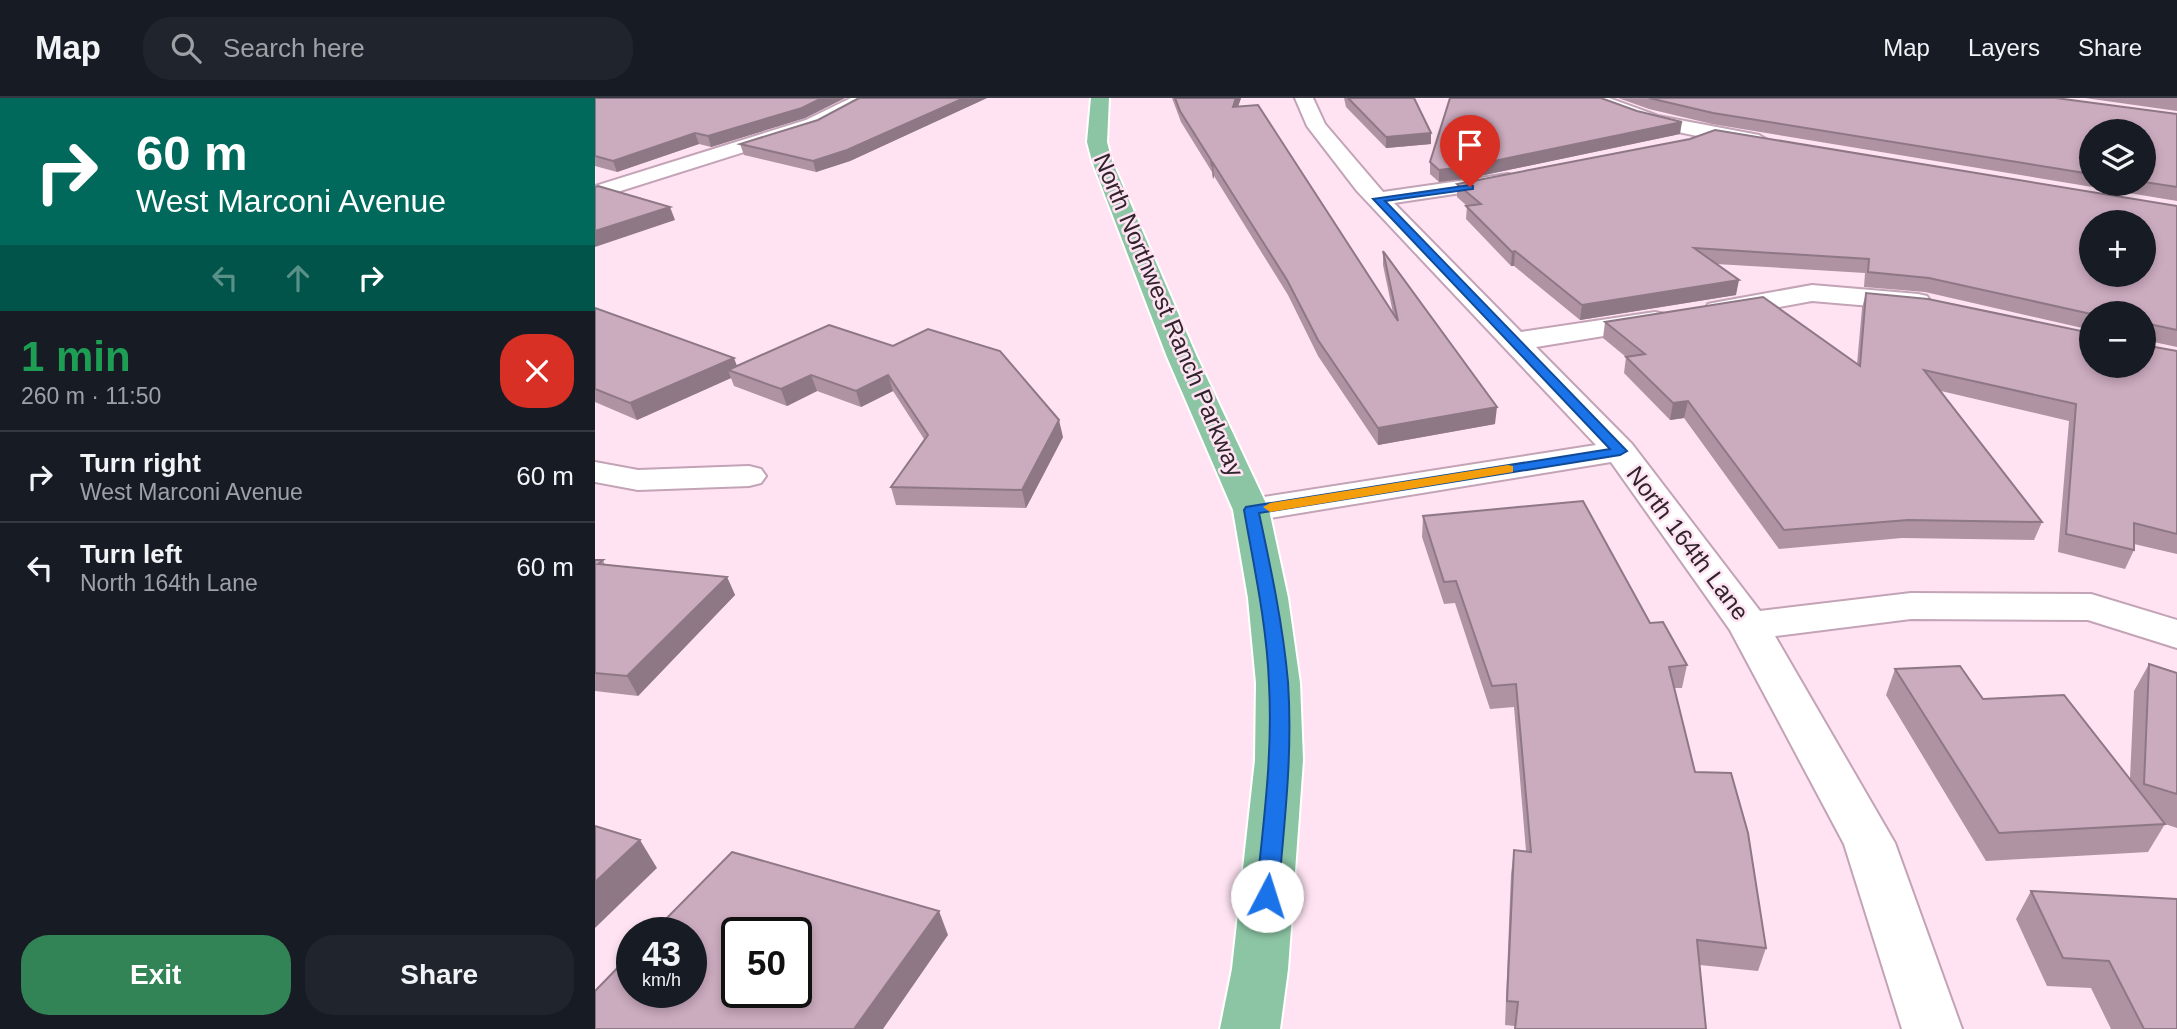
<!DOCTYPE html>
<meta charset="utf-8">
<style>
:root{--surface:#171b24;--page:#20242c;--text:#f1f3f6;--muted:#9ea1a6;--line:#363941;--accent:#328355}
body{margin:0;font-family:Arial,sans-serif;background:var(--page);color:var(--text);height:100vh;display:flex;flex-direction:column;font-size:26px;white-space:nowrap}
*{box-sizing:border-box;margin:0}
p{font-size:23px;color:var(--muted)}
.icon{flex:none;width:38px;height:38px;fill:none;stroke:currentColor;stroke-width:2;stroke-linecap:round;stroke-linejoin:round}
.map{position:relative;flex:1;overflow:hidden}
.details{display:flex;flex-direction:column;background:var(--surface);width:595px}
.details>*{flex:none}
.top-card{background:#00695c;color:#fff;overflow:hidden}
.fabs{position:absolute;left:1484px;top:21px;display:grid;gap:14px}
.fabs a{display:grid;place-items:center;width:77px;height:77px;border-radius:50%;background:var(--surface);box-shadow:0 4px 10px #0003;font-size:35px}
.speed{position:absolute;left:21px;top:819px;display:flex;gap:14px;font-size:35px;font-weight:700;text-align:center}
.speed>*{display:grid;place-content:center;width:91px;height:91px;border-radius:50%;background:var(--surface);box-shadow:0 4px 10px #0003;line-height:1}
.speed small{font-size:18px;font-weight:400}
.speed .limit{border:4px solid #111;border-radius:10px;background:#fff;color:#111}
.pin{position:absolute;display:grid;place-items:center;width:60px;height:60px;color:#fff;margin:-72px -30px;border-radius:50% 50% 50% 0;rotate:-45deg;box-shadow:0 0 7px #0007}
.pin .icon{rotate:45deg}
.me{position:absolute;width:77px;margin:-38px;rotate:5deg;stroke-linejoin:round;filter:drop-shadow(0 0 5px #0008)}
.turn{display:flex;align-items:center;gap:24px;height:147px;padding:0 21px;font-size:32px}
.turn .icon{width:91px;height:91px;stroke-width:2.5}
.turn b{display:block;font-size:49px;line-height:60px}
.lanes{display:flex;align-items:center;height:66px;padding:0 21px;background:#0003;justify-content:center;gap:35px;direction:ltr}
.lanes .off{opacity:.35}
.round{display:grid;place-items:center;flex:none;width:74px;height:74px;border-radius:28px;background:var(--page)}
.summary{display:flex;align-items:center;justify-content:space-between;height:119px;padding:0 21px}
h1{font-size:42px;font-weight:600;line-height:52px;color:#1e9e55}
.cta{display:flex;gap:14px;margin-top:auto;padding:14px 21px}
.cta a{flex:1;height:80px;border-radius:28px;background:var(--accent);color:#fff;font-size:28px;font-weight:600;line-height:80px;text-align:center}
.cta a+a{background:var(--page);color:var(--text)}
ul{padding:0;list-style:none}
li{display:flex;align-items:center;gap:21px;height:91px;padding:0 21px;border-top:2px solid var(--line)}
li div{flex:1}
li b{display:block;font-size:26px}
li em{font-style:normal}
header{display:flex;align-items:center;gap:42px;box-sizing:border-box;height:98px;padding:0 35px;background:var(--surface);border-bottom:2px solid var(--line)}
header strong{font-size:33px}
nav{display:flex;gap:38px;margin-inline-start:auto;font-size:24px}
.search{width:490px;height:63px;background:var(--page);display:flex;align-items:center;gap:18px;box-sizing:border-box;padding:0 24px;border-radius:28px;color:var(--muted);font-size:26px}
main{display:flex;flex:1;min-height:0}
.map>svg:first-child{display:block}
.lines{fill:none;stroke-linecap:round;stroke-linejoin:round}
.minor-casing{stroke:#c3a3b6;stroke-width:4}
.major-casing{stroke:#fff;stroke-width:4}
.minor{fill:#fff;fill-rule:evenodd}
.major{fill:#8cc5a4;fill-rule:evenodd}
.wall{fill:#af93a3;fill-rule:evenodd}
.shaded-wall{fill:#8e7885}
.building{fill:#cbabbe;stroke:#8e7885;stroke-width:2;fill-rule:evenodd}
.route{fill:#1a73e8;stroke:#114b97;stroke-width:2}
.slow{fill:#f59e0b}
.labels{text-anchor:middle;dominant-baseline:central;stroke-width:5;stroke-linejoin:round;paint-order:stroke}
.street-label{font-size:24px;fill:#30242b;stroke:#ffe3f3}
</style>
<header>
<strong>Map</strong>
<div class="search"><svg class="icon" aria-label="search" viewBox="0 0 24 24"><circle cx="10" cy="10" r="6"/><path d="M15 15l6 6"/></svg>Search here</div>
<nav><a>Map</a><a>Layers</a><a>Share</a></nav>
</header>
<main>
<section class="details">
<div class="top-card">
<div class="turn"><svg class="icon" aria-label="right" viewBox="0 0 24 24"><path d="M7 20v-9h11M14 6l5 5-5 5"/></svg><div><b>60 m</b>West Marconi Avenue</div></div>
<div class="lanes"><svg class="icon off" aria-label="left" viewBox="0 0 24 24"><path d="M17 20v-9H6M10 6l-5 5 5 5"/></svg><svg class="icon off" aria-label="ahead" viewBox="0 0 24 24"><path d="M12 20V5M6 11l6-6 6 6"/></svg><svg class="icon" aria-label="right" viewBox="0 0 24 24"><path d="M7 20v-9h11M14 6l5 5-5 5"/></svg></div>
</div>
<div class="summary"><div><h1>1 min</h1><p>260 m · 11:50</p></div><a class="round" style="background:#d93025;color:#fff"><svg class="icon" aria-label="close" viewBox="0 0 24 24"><path d="M6 6l12 12M18 6L6 18"/></svg></a></div>
<ul>
<li><svg class="icon" aria-label="right" viewBox="0 0 24 24"><path d="M7 20v-9h11M14 6l5 5-5 5"/></svg><div><b>Turn right</b><p>West Marconi Avenue</p></div><em>60 m</em></li>
<li><svg class="icon" aria-label="left" viewBox="0 0 24 24"><path d="M17 20v-9H6M10 6l-5 5 5 5"/></svg><div><b>Turn left</b><p>North 164th Lane</p></div><em>60 m</em></li>
</ul>
<div class="cta"><a>Exit</a><a>Share</a></div>
</section>
<div class="map">
<svg width="1582" height="931" viewBox="0 0 1582 931">
<rect width="100%" height="100%" fill="#ffe3f3"/>
<g class="lines">
<defs>
<g id="minor">
<polygon points="256,0 278,0 225,30 0,101 0,88 211,22"/>
<polygon points="700,0 718,0 730,26 788,94 913,76 920,78 924,82 920,86 913,88 799,105 926,234 1060,214 1070,216 1074,222 1070,228 941,249 1037,346 1165,513 1316,495 1496,496 1582,522 1582,550 1493,522 1316,521 1180,538 1300,745 1367,931 1307,931 1249,746 1135,532 1016,364 656,423 643,420 638,412 643,404 656,401 1001,347 762,93 712,28"/>
<path d="M 991,0 L 1014,0 L 1063,18 L 1164,37 L 1174,43 L 1164,49 C 1106,39 1047,30 994,4 Z"/>
<polygon points="1217,187 1323,196 1332,198 1336,204 1332,210 1323,212 1217,203 1123,220 1113,218 1110,212 1113,206 1123,204"/>
<polygon points="0,364 43,372 154,368 166,371 171,378 166,385 154,388 43,392 0,384"/>
</g>
<polygon id="major" points="496,0 514,0 512,44 517,63 602,259 674,412 693,500 705,585 708,662 693,871 685,931 625,931 637,871 660,662 661,585 653,500 638,412 572,259 497,63 492,44"/>
</defs>
<use href="#minor" class="minor-casing"/>
<use href="#major" class="major-casing"/>
<use href="#minor" class="minor"/>
<use href="#major" class="major"/>
</g>
<g class="wall">
<polygon points="0,0 250,0 210,20 116,49 104,46 22,74 0,68"/>
<polygon points="264,0 392,0 255,63 221,74 149,57 145,46 223,22"/>
<polygon points="577,0 646,0 643,9 798,215 788,167 788,153 900,326 783,347 723,258 693,197 619,78 618,81 617,74 586,24"/>
<polygon points="749,0 819,0 836,35 836,46 791,50 751,9"/>
<path d="M 1023,0 L 1461,0 L 1582,16 L 1582,103 L 1117,26 L 1054,11 ZM 1496,33 L 1549,33 L 1549,86 L 1496,86 Z"/>
<polygon points="1490,0 1582,0 1582,13"/>
<polygon points="1085,36 875,80 844,84 835,76 835,64"/>
<polygon points="862,86 1582,108 1582,249 1554,243 1554,248 1582,253 1582,456 1539,446 1539,452 1530,471 1463,454 1474,323 1346,293 1447,424 1439,442 1307,440 1184,451 1089,320 1075,322 1029,275 1031,259 1008,240 1010,224 1262,266 1267,210 1271,195 1496,268 1549,215 1496,215 1496,232 1330,194 1269,189 1270,175 1121,166 1141,197 985,222 919,168 916,168 871,121 872,108 862,99"/>
<polygon points="0,210 142,268 234,227 468,339 431,410 301,407 296,389 329,341 298,293 266,309 222,293 192,308 139,288 136,280 42,322 0,304"/>
<polygon points="828,418 1055,525 1092,567 1087,590 1079,590 1100,674 1171,850 1163,873 1105,867 1111,931 920,931 920,928 910,927 916,776 919,752 931,753 919,609 895,611 860,505 849,506 827,439"/>
<polygon points="0,462 8,462 10,467 132,479 140,497 43,598 0,593"/>
<polygon points="1554,566 1582,575 1582,730 1570,726 1553,754 1391,763 1291,597 1300,571 1388,601 1535,681 1539,593"/>
<polygon points="1436,793 1582,801 1582,931 1516,931 1496,890 1452,888 1421,821"/>
</g>
<g class="shaded-wall">
<polygon points="227,0 250,0 210,20 116,49 113,38"/>
<polygon points="369,0 392,0 255,63 221,74 218,63"/>
<polygon points="641,0 646,0 639,20 638,9"/>
<polygon points="1087,24 1085,36 875,80 844,84 844,72"/>
<polygon points="100,35 104,46 22,74 18,63"/>
<polygon points="836,35 836,46 791,50 791,39"/>
<polygon points="618,65 619,78 618,81 617,68"/>
<polygon points="75,109 80,122 0,149 0,133"/>
<polygon points="920,153 919,168 916,168 917,154"/>
<polygon points="1144,182 1141,197 985,222 987,207"/>
<polygon points="139,260 145,276 133,272 136,280 42,322 35,305"/>
<polygon points="216,277 222,293 192,308 186,291"/>
<polygon points="293,277 298,293 266,309 261,293"/>
<polygon points="1093,303 1089,320 1075,322 1078,305"/>
<polygon points="902,309 900,326 783,347 783,330"/>
<polygon points="464,322 468,339 431,410 427,392"/>
<polygon points="132,479 140,497 43,598 32,578"/>
<polygon points="45,742 62,770 0,830 0,784"/>
<polygon points="344,813 353,837 288,931 259,931"/>
</g>
<g class="building">
<polygon points="0,0 227,0 207,10 113,38 100,35 18,63 0,58"/>
<polygon points="264,0 369,0 252,52 218,63 145,46 223,22"/>
<polygon points="580,0 641,0 638,9 663,7 803,223 788,153 902,309 783,330 723,242 692,182 618,65 617,68 616,62 585,13"/>
<polygon points="753,0 819,0 836,35 791,39"/>
<polygon points="855,0 1006,0 1042,13 1087,24 875,68 844,72 835,64"/>
<polygon points="1054,0 1461,0 1582,16 1582,89 1549,84 1549,33 1496,33 1496,76 1118,15"/>
<path d="M 1120,32 L 1582,108 L 1582,232 L 1554,226 L 1554,248 L 1582,253 L 1582,436 L 1539,425 L 1539,452 L 1471,436 L 1481,306 L 1329,272 L 1447,424 L 1313,422 L 1189,432 L 1093,303 L 1078,305 L 1031,259 L 1050,256 L 1010,224 L 1168,199 L 1265,268 L 1271,195 L 1333,201 L 1496,235 L 1496,268 L 1549,268 L 1549,215 L 1496,216 L 1334,180 L 1273,174 L 1274,161 L 1099,150 L 1144,182 L 987,207 L 920,153 L 917,154 L 871,108 L 886,106 L 862,86 L 1095,41 ZM 1496,124 L 1549,124 L 1549,177 L 1496,177 Z"/>
<polygon points="3,88 75,109 0,133 0,89"/>
<polygon points="0,210 139,260 35,305 0,291"/>
<polygon points="234,227 298,248 333,231 405,253 464,322 427,392 296,389 333,337 293,277 261,293 216,277 186,291 133,272"/>
<polygon points="988,403 1055,525 1068,524 1092,567 1074,569 1100,674 1136,675 1153,735 1171,850 1102,842 1111,931 920,931 923,904 912,903 919,752 936,754 921,586 897,588 861,483 849,484 828,418"/>
<polygon points="0,462 8,462 3,466 132,479 32,578 0,575"/>
<polygon points="1554,566 1582,575 1582,696 1549,686"/>
<polygon points="1365,568 1388,601 1469,597 1570,726 1404,735 1300,571"/>
<polygon points="0,728 45,742 0,784"/>
<path d="M 137,754 L 344,813 L 259,931 L 0,931 L 0,893 L 37,855 L 37,894 L 96,894 L 96,835 L 57,835 ZM 142,835 L 201,835 L 201,894 L 142,894 Z"/>
<polygon points="1436,793 1582,801 1582,931 1549,931 1514,863 1468,860"/>
</g>
<path class="route" d="M 875,87 L 878,88 L 878,91 L 790,103 L 1032,353 L 1025,357 L 664,415 C 676,471 688,527 693,584 C 698,656 689,728 683,798 L 679,805 L 672,808 L 664,805 L 661,798 C 668,728 678,657 674,586 C 672,528 659,469 649,412 L 651,409 L 1015,351 L 778,101 Z"/>
<polygon class="slow" points="913,367 918,368 918,374 675,414 668,409 675,405"/>
<g class="labels">
<g class="street-label">
<text transform="translate(574 217) rotate(67)">North Northwest Ranch Parkway</text>
<text transform="translate(1093 445) rotate(53)">North 164th Lane</text>
</g>
</g>
</svg>
<div class="fabs">
<a><svg class="icon" aria-label="layers" viewBox="0 0 24 24"><path d="M12 4l9 5-9 5-9-5zM3 14l9 5 9-5"/></svg></a>
<a>+</a>
<a>−</a>
</div>
<div class="speed"><div>43<small>km/h</small></div><div class="limit">50</div></div>
<div class="pin" style="left:875px;top:89px;background:#d93025"><svg class="icon" aria-label="arrive" viewBox="0 0 24 24"><path d="M6 21V4h12l-3 4 3 4H6"/></svg></div>
<svg class="me" style="left:672px;top:798px" viewBox="-20 -20 40 40"><circle r="19" fill="#fff"/><path d="M0-13L10 11 0 6-10 11z" fill="#1a73e8"/></svg>
</div>
</main>
